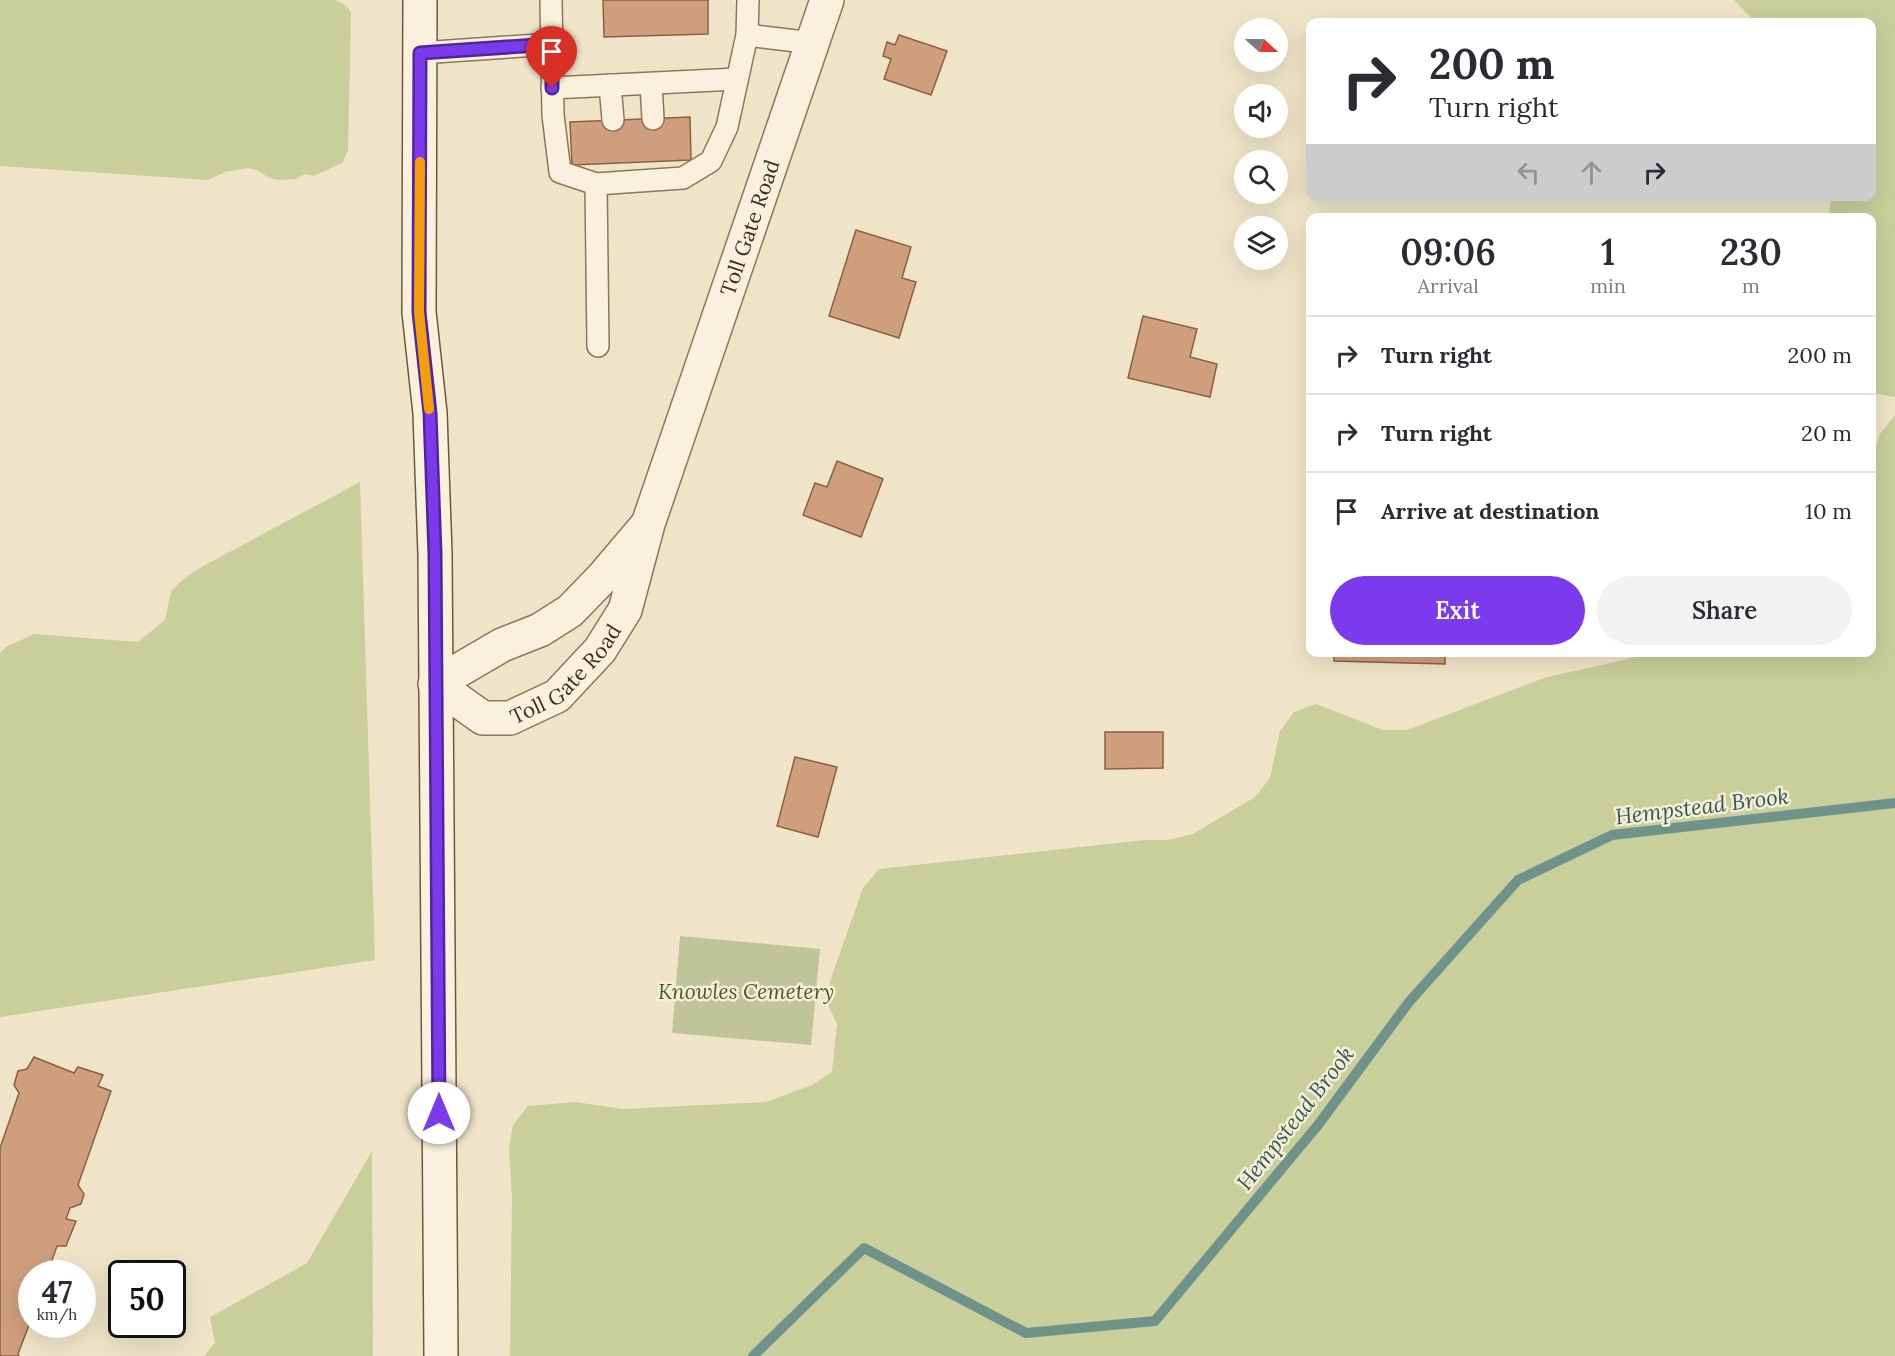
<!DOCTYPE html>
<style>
:root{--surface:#fff;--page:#f2f2f3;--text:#2b2b33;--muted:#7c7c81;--line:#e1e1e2;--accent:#7c3aed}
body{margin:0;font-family:Lora,serif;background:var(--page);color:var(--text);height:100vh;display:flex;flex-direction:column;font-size:22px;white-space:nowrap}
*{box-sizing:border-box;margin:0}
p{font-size:20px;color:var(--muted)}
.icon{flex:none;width:33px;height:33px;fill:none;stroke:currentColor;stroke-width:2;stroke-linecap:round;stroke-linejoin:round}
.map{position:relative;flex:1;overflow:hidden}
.details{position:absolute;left:1306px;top:213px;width:570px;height:444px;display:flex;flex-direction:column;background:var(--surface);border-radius:12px;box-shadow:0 6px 24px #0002}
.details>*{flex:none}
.hud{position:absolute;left:1306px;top:18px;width:570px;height:183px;border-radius:12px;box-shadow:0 6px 24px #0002;background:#fff;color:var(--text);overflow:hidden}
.needle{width:39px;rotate:111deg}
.controls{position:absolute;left:1234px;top:18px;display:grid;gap:12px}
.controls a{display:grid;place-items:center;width:54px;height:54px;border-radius:50%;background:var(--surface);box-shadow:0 6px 24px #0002;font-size:30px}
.speed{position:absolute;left:18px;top:1260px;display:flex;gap:12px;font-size:30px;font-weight:700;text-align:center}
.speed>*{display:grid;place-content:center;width:78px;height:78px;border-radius:50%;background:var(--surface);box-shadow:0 6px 24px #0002;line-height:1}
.speed small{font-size:15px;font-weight:400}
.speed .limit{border:3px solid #111;border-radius:9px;background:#fff;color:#111}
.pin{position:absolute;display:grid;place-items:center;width:51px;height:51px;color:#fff;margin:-62px -26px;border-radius:50% 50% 50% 0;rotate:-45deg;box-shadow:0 0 6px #0007}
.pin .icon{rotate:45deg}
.me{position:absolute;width:66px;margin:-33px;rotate:0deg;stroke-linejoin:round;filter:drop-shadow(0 0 4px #0008)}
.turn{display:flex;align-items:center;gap:21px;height:126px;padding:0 24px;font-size:27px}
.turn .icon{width:78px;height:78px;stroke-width:2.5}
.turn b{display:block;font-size:42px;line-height:51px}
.lanes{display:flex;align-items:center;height:57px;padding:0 24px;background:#0003;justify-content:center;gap:30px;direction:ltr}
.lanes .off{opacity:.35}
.eta{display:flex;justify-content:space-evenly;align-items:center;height:102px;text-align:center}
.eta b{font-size:36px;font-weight:600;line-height:42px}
.primary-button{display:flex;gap:12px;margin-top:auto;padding:12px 24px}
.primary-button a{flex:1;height:69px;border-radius:36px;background:var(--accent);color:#fff;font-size:24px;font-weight:600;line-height:69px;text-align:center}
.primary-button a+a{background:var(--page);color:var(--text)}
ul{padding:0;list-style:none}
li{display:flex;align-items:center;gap:18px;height:78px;padding:0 24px;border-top:2px solid var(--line)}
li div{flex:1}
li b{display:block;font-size:22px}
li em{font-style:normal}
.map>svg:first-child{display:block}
.green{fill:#c9cf9b}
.cemetery{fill:#bfc49a}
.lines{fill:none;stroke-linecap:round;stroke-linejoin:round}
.stream{stroke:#6f938a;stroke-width:10}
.building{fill:#cf9f7d;stroke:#8d5f41;stroke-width:1.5}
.lane-casing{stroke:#8d765c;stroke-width:24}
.street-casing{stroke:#8d765c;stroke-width:36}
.secondary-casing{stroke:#6f573f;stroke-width:36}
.lane{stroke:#faf1dc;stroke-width:21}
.street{stroke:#faf1dc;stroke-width:33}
.secondary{stroke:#faf1dc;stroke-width:33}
.route-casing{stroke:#51269a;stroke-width:15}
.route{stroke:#7c3aed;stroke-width:10}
.slow{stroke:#f59e0b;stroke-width:10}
.labels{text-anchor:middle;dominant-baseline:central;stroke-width:5;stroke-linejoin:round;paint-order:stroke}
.street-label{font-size:21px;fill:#3d2e20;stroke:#f7eed8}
.park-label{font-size:21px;font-style:italic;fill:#4d5a26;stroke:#f7eed8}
.water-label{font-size:22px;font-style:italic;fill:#2f5d5a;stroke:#f7eed8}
</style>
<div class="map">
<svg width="1895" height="1356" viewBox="0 0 1895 1356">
<rect width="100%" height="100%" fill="#f0e4c8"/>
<g class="green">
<path d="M 0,0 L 334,0 C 343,3 347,5 351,13 L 348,151 L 342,163 L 314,176 L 305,174 L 296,179 L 278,180 L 270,178 L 256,170 L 248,168 L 225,172 L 208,180 L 0,166 Z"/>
<polygon points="1734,0 1895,0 1895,397 1872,393 1872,218 1829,217 1831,197 1872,196 1872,22 1755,22"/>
<polygon points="1895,415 1895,1356 510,1356 512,1197 509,1148 513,1125 528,1106 575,1102 623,1109 766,1102 812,1085 832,1072 837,1024 826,1001 831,978 863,888 879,869 1144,840 1168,840 1193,834 1255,797 1270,778 1280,731 1294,712 1316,704 1383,730 1407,730 1544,678 1649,654 1696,655 1711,652 1872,652 1872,458 1880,434"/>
<polygon points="360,482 375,960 0,1017 0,653 6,647 34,634 138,642 165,620 171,591 186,577 203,566"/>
<polygon points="372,1151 373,1356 204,1356 215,1343 210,1317 307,1263"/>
</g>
<polygon class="cemetery" points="680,936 820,949 811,1045 672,1033"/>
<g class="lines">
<polyline class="stream" points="753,1356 864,1248 1026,1333 1155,1321 1318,1125 1409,1002 1518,880 1612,835 1895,803"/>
</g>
<g class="building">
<polygon points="603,0 708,0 708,34 604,37"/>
<polygon points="899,35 947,51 931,95 884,79 891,59 883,56 887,42 895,45"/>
<polygon points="690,117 691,160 572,165 570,122"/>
<polygon points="856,230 911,247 902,278 916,282 899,338 829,316"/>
<polygon points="1143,316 1197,329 1190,357 1217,364 1210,397 1128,378"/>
<polygon points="837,461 883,479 861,537 803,515 815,483 827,487"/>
<polygon points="1334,652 1445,652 1445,664 1334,661"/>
<polygon points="1105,732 1163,732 1163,768 1105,769"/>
<polygon points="795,757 837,767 818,837 777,826"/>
<polygon points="34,1057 74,1073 78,1067 103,1075 98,1086 111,1091 78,1185 84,1194 81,1204 70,1208 66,1219 76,1221 66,1246 57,1246 47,1274 32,1274 32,1317 18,1354 19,1356 0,1356 0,1148 19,1093 14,1085 18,1071 27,1069"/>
</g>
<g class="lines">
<defs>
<g id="lane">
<polyline points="551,0 553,115 560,172 596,184 683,178 711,161 727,127 747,35 813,43"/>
<polyline points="747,35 748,0"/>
<polyline points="420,53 552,44"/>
<polyline points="651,84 653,119"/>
<polyline points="610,85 613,120"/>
<polyline points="552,88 737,79"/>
<polyline points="596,184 598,346"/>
</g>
<g id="street">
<path id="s1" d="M 648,524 L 603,577 L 570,611 L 540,630 L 502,645 L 435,684 L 483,718 L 510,718 L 557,696 L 600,650 L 625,610 L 648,524 L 827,0"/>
</g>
<polyline id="secondary" points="420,0 419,312 430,413 435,554 441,1356"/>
</defs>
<use href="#lane" class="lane-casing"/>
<use href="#street" class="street-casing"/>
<use href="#secondary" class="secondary-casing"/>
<use href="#lane" class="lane"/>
<use href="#street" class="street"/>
<use href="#secondary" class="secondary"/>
</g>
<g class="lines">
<defs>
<polyline id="route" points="439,1113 435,554 430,413 419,312 420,53 552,44 552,88"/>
</defs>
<use href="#route" class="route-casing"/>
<use href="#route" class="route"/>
<polyline class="slow" points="420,162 419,312 429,409"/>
</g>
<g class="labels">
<g class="street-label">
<text stroke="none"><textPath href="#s1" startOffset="921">Toll Gate Road</textPath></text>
<text stroke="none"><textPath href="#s1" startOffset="429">Toll Gate Road</textPath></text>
</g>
<g class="park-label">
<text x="746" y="991">Knowles Cemetery</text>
</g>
<g class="water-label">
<text transform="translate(1702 806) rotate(-7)">Hempstead Brook</text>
<text transform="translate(1295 1118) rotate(-52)">Hempstead Brook</text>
</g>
</g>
</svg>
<div class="controls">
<a><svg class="needle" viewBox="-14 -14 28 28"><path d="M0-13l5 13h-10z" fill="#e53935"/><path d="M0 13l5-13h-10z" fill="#7c7c81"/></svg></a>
<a><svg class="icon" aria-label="sound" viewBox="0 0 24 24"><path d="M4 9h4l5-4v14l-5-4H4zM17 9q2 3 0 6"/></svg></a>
<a><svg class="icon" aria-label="search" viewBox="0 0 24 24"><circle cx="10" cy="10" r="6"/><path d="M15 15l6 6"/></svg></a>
<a><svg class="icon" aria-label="layers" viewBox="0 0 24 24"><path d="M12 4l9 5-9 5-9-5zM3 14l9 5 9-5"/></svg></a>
</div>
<div class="speed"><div>47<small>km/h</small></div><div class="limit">50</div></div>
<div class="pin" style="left:552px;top:88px;background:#d93025"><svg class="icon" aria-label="arrive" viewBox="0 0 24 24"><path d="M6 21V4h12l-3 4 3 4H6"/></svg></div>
<svg class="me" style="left:439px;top:1113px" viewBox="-20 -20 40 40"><circle r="19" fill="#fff"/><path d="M0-13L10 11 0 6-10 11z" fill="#7c3aed"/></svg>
<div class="hud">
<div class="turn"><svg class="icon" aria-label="right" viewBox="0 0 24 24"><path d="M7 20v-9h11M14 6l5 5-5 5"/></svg><div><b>200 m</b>Turn right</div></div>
<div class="lanes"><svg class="icon off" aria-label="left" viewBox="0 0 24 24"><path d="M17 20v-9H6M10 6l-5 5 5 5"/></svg><svg class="icon off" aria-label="ahead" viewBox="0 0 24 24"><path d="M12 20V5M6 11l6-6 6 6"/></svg><svg class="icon" aria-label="right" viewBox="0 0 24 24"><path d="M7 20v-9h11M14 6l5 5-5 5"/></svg></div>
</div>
<section class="details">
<div class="eta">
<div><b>09:06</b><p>Arrival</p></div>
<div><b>1</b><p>min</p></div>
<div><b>230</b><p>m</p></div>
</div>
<ul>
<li><svg class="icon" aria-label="right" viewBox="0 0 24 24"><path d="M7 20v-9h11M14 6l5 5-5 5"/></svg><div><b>Turn right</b></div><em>200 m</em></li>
<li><svg class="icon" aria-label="right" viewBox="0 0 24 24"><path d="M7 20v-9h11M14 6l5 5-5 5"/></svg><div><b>Turn right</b></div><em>20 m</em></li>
<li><svg class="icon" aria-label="arrive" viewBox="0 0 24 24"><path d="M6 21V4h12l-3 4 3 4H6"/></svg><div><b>Arrive at destination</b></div><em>10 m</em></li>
</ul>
<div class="primary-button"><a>Exit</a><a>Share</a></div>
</section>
</div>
